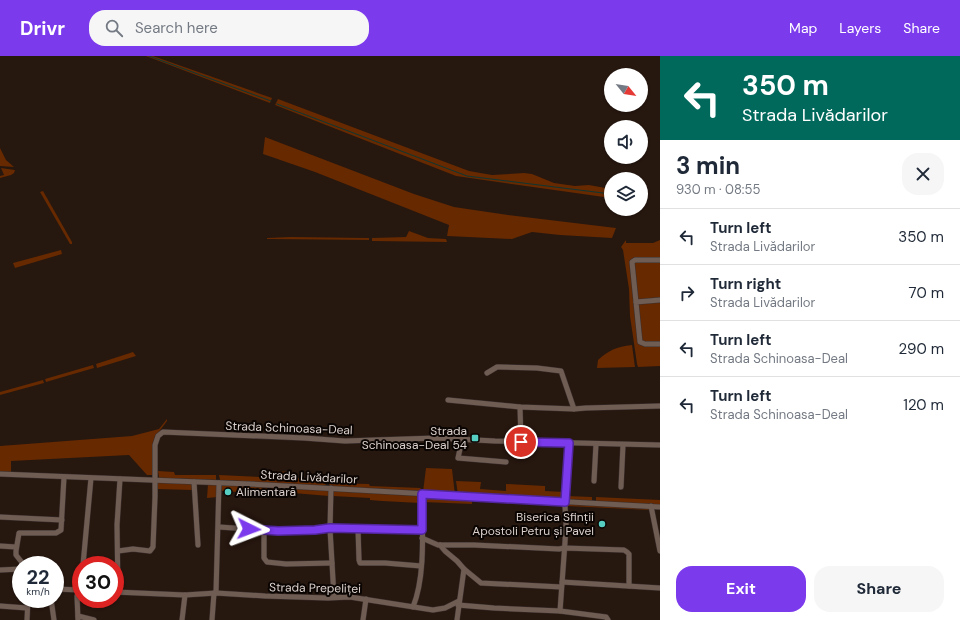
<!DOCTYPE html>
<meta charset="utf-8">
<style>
:root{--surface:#fff;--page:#f6f6f7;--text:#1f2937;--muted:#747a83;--line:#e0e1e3;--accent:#7c3aed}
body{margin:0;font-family:"DM Sans",sans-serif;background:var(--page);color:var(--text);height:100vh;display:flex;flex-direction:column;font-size:15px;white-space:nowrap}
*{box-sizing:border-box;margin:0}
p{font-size:13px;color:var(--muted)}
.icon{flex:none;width:22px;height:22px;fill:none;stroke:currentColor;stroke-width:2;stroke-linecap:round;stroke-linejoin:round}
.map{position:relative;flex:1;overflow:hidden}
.panel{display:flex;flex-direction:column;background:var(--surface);width:300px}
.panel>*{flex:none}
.guide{background:#00695c;color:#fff;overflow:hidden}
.needle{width:26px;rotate:120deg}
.controls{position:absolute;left:604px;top:12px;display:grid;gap:8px}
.controls a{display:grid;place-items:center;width:44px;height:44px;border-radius:50%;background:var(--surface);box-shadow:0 1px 3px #0004;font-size:20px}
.speed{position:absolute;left:12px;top:500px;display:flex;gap:8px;font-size:20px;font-weight:700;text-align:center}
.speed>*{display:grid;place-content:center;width:52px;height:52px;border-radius:50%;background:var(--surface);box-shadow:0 1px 3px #0004;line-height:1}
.speed small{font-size:10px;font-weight:400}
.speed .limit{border:6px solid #d22;background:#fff;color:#111}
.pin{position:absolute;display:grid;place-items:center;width:34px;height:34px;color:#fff;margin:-17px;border:2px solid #fff;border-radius:50%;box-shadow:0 1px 4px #0007}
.me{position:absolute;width:44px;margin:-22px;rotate:93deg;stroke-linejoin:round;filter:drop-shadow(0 0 3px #0008)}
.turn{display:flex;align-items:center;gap:14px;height:84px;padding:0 16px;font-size:18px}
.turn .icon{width:52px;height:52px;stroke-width:2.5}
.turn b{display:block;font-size:28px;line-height:34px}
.round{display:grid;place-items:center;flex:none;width:42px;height:42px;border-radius:16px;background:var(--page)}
.head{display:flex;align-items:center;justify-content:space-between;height:68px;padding:0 16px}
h1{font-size:24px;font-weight:700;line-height:30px}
.cta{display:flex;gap:8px;margin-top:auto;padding:8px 16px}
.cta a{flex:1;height:46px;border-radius:16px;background:var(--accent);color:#fff;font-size:16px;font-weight:700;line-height:46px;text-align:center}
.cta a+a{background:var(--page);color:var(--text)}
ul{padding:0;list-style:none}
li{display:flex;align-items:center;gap:12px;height:56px;padding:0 16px;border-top:1px solid var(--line)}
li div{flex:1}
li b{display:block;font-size:15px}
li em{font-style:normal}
header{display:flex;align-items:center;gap:24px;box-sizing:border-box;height:56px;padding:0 20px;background:var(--accent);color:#fff}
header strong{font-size:19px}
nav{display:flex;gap:22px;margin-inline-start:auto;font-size:14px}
.search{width:280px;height:36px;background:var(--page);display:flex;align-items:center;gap:10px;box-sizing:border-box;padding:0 14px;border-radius:16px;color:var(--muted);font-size:15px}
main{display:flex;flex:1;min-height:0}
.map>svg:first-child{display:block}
.green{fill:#662900}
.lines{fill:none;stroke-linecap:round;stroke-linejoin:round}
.stream{stroke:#0f3733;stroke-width:1}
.minor-casing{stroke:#3b302e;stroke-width:6}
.minor{stroke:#6f5c53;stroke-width:5}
.route-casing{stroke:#51269a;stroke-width:10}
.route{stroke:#7c3aed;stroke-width:7}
.poi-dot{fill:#57cec2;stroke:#0a0503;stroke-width:1.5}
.labels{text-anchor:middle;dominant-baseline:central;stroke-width:4;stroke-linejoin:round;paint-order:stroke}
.street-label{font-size:12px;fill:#dcd1cc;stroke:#0a0503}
.poi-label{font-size:12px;fill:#dcd1cc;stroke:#0a0503;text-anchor:end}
</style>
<header>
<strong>Drivr</strong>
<div class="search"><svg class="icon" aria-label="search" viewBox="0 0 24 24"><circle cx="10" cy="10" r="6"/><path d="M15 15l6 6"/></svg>Search here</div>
<nav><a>Map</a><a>Layers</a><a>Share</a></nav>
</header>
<main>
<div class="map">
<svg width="660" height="564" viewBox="0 0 660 564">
<rect width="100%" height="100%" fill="#26170f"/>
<g class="green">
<polygon points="146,0 153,0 272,42 270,47"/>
<polygon points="278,43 469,115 492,119 524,117 532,118 554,127 575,130 589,129 611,133 611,142 456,120 275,49"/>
<polygon points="265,81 414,138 454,151 508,159 616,172 612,182 560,179 532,176 512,183 447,180 449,169 315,116 263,98"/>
<polygon points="0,92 6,104 14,111 0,110"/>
<polygon points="1,112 15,114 14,117 11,119 0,122 0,120 4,119"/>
<polygon points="43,135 72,186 72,188 70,188 40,136"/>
<polygon points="409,175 428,182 446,183 447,186 372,185 372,182 406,181"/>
<polygon points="291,181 369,182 369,184 267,183 267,182"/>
<polygon points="626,184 626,187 653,187 660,184 660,310 638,311 637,308 630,260 629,233 623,194 621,191"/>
<polygon points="61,194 62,198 15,212 13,207"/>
<path d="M 632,289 L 635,311 L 597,312 L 598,304 C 609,294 616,291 632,289 Z"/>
<polygon points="133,296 136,300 97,312 96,308"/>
<polygon points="93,309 94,312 46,326 45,323"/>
<polygon points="43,324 44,327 0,339 0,336"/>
<polygon points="167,363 167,365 155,381 153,387 154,419 147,419 129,399 11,405 11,416 0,416 0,390 132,380 159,373"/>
<polygon points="426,412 452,413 455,439 423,436"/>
<polygon points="158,415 174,416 175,419 216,419 216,424 159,422"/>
<polygon points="263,415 294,416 294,422 311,423 311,426 327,426 327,427 324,430 220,424 219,419 262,421"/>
<polygon points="456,425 481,426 480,433 506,435 506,428 545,430 545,435 564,436 563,444 458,439"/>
<polygon points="157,426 192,428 192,434 157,433"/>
<polygon points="329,427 369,428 370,430 421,432 419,435 330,431"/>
<polygon points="208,428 218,429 218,441 207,442"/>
<polygon points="222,429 328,434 329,440 257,434 256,437 222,435"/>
<polygon points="333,435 420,439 420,447 382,445 370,444 370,442 333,440"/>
<polygon points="425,440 472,444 472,448 423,446 423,442"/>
<polygon points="567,440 592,441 592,445 567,444"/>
<polygon points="596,441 660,444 660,449 596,445"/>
<polygon points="568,447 650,452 650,454 567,450"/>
</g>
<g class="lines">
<g class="stream">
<polyline points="149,0 271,45"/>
<polyline points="277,48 467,120 611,138"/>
</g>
<defs>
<g id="minor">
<polyline points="660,244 636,246 640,286 645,288 660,288"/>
<polyline points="636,246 632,206 635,204 660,204"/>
<polyline points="487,317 497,311 500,311 537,312 561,315 574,353"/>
<polyline points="448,344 520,351 574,353 586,352 660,350"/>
<polyline points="520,351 521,385"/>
<polyline points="462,384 458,402 506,406"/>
<polyline points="0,418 250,428 660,451"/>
<polyline points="594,425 596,388"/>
<polyline points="194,426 198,489"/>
<polyline points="621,431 623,389"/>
<polyline points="331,432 330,473 334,541"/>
<polyline points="651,450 660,495"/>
<polyline points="0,461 62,464"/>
<polyline points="219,471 278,475 315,474 330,473 422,474"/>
<polyline points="358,473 359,504 360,507 385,507 421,510"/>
<polyline points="264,474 264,502 267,506 286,508 332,507"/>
<polyline points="422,482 438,489 474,489 559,493 564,492 624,494 627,496 629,498 629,530"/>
<polyline points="440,489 445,495 457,505 464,513 481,527 561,531"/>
<polyline points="0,490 16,491"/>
<polyline points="118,495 133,493 150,495 153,491 155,441 155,389 158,380 163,376 304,382 345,385 436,382 495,385 660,389"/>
<polyline points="24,509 16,499 16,495 19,477 56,477 61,474 64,421"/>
<polyline points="83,509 91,422"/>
<polyline points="0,514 21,513"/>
<polyline points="562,526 660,532"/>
<polyline points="55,533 81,534"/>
<polyline points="115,536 185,539 216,537 265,540 328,542 350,541 433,554 445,552 459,545"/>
<polyline points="118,536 117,469 120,423"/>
<polyline points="216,537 219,427"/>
<polyline points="51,543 54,564"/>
<polyline points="458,549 494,552 560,555 606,561 608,564"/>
<polyline points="0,550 27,552"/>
<path d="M 413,551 C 426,519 422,472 422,438"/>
<polyline points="560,555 565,486 566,468 565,450 569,387"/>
<polyline points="78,560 94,564"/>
<polyline points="27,564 28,543"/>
<polyline points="78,564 77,540 81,524"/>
<polyline points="182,564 185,539"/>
<polyline points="212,564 214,537"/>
<polyline points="363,564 366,543"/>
<polyline points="457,564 464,513"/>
</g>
</defs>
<use href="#minor" class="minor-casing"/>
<use href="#minor" class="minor"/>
</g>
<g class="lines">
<defs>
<polyline id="route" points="249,473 278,475 315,474 330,472 422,474 422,438 565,446 569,387 521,386"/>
</defs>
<use href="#route" class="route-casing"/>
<use href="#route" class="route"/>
</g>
<g class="poi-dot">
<rect x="471" y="378" width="8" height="8" rx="2"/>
<circle cx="228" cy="436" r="4"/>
<circle cx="602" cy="468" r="4"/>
</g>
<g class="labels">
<g class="street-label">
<text transform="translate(289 372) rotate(2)">Strada Schinoasa-Deal</text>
<text transform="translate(309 421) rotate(3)">Strada Livădarilor</text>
<text transform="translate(315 532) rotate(1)">Strada Prepeliței</text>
</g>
<g class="poi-label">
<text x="467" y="375">Strada<tspan x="467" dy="14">Schinoasa-Deal 54</tspan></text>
<text x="236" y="436" text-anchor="start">Alimentară</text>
<text x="594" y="461">Biserica Sfinții<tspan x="594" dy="14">Apostoli Petru și Pavel</tspan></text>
</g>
</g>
</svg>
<div class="controls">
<a><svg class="needle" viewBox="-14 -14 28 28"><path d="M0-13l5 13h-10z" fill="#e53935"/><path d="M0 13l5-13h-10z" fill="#747a83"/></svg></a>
<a><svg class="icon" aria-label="sound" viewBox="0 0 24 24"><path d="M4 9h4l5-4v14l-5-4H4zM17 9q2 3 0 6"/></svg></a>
<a><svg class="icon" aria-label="layers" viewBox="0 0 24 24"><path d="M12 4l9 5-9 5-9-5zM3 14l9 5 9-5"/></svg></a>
</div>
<div class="speed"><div>22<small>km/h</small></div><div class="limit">30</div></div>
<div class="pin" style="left:521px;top:386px;background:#d93025"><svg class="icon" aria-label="arrive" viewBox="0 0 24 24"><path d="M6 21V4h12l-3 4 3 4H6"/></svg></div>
<svg class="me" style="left:249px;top:473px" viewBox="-20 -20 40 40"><path d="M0-17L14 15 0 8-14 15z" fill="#7c3aed" stroke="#fff" stroke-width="4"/></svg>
</div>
<section class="panel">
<div class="guide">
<div class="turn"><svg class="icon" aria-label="left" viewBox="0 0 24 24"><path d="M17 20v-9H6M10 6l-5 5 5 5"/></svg><div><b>350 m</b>Strada Livădarilor</div></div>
</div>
<div class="head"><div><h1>3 min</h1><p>930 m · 08:55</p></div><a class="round"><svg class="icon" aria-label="close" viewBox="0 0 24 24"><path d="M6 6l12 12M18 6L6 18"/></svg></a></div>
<ul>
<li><svg class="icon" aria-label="left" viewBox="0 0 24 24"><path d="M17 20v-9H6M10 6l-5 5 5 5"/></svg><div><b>Turn left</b><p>Strada Livădarilor</p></div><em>350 m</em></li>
<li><svg class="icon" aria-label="right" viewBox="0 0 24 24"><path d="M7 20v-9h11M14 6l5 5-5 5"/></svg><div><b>Turn right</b><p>Strada Livădarilor</p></div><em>70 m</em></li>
<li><svg class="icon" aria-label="left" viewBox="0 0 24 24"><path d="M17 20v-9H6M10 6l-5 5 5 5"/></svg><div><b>Turn left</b><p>Strada Schinoasa-Deal</p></div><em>290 m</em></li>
<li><svg class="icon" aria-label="left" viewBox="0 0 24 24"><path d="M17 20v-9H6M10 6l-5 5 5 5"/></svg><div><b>Turn left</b><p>Strada Schinoasa-Deal</p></div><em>120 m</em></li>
</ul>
<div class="cta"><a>Exit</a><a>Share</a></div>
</section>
</main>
